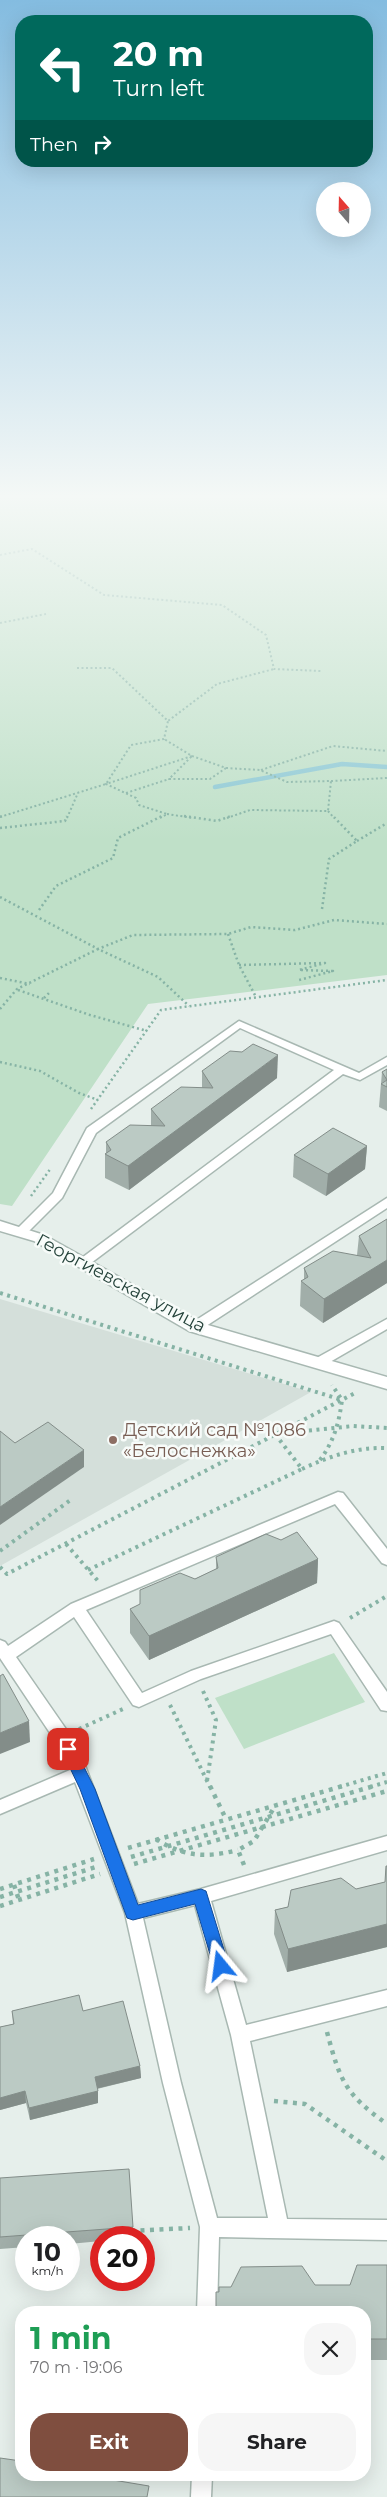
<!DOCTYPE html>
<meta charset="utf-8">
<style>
:root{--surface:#fff;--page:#f6f6f6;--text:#202124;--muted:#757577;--accent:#7f4e3f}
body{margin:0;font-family:Montserrat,sans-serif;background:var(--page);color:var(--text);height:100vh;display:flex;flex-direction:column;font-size:19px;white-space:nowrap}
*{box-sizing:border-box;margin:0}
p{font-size:16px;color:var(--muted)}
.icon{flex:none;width:28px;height:28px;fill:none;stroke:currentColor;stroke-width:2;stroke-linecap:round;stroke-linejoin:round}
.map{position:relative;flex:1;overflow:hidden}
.sheet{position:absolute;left:15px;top:2306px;width:356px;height:175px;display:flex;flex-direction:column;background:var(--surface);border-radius:20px;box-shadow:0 5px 20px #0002}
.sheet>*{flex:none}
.top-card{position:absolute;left:15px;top:15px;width:358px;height:152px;border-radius:20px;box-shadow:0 5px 20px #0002;background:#00695c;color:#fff;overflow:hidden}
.needle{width:32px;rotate:340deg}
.fabs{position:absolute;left:316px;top:182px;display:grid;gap:10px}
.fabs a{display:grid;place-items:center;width:55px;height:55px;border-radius:50%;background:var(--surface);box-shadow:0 5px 20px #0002;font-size:25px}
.speed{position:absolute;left:15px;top:2226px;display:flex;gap:10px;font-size:25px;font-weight:700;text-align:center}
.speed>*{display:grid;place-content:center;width:65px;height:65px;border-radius:50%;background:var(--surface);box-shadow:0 5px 20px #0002;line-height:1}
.speed small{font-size:12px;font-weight:400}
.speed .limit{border:8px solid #d22;background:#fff;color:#111}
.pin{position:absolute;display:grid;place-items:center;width:42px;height:42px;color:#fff;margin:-21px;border-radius:10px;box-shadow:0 2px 8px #0006}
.me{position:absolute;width:55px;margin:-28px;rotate:344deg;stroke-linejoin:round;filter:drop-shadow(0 0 4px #0008)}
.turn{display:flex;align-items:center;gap:18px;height:105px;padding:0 15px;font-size:22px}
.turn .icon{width:65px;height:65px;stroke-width:2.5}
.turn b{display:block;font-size:35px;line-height:42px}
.then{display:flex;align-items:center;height:48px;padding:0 15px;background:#0003;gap:10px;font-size:19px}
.round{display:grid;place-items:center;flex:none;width:52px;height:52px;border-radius:20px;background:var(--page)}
.headline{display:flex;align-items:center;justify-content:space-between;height:85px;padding:0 15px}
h1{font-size:30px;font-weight:700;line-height:38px;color:#1e9e55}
.action{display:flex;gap:10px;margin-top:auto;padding:10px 15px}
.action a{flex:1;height:58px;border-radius:20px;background:var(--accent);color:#fff;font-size:20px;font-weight:700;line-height:58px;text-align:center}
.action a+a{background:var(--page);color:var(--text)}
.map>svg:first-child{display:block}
.built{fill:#d4dfda}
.green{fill:#bfe0c8}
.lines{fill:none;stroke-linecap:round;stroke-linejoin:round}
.stream{stroke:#8ec9d4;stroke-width:4.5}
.lane-casing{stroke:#a8b8b2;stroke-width:3}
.street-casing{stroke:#a8b8b2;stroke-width:3}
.path-far3{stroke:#86b3a5;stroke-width:2;stroke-dasharray:2 2.5;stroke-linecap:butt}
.path-far2{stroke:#86b3a5;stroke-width:2.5;stroke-dasharray:2 3;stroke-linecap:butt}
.path-far1{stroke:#86b3a5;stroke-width:4;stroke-dasharray:3 4.5;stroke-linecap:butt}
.path{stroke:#86b3a5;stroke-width:4.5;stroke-dasharray:4 5.5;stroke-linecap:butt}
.lane{fill:#fff;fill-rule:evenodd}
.street{fill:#fff;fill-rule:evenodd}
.wall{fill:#a1aea9}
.shaded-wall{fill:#838d89}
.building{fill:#bbcac4;stroke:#838d89}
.route{fill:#1a73e8;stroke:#114b97}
.education-dot{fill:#8d6e63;stroke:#f7fbf9;stroke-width:2}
.labels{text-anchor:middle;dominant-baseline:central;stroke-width:5;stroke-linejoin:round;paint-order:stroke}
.street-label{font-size:18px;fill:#24423a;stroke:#f7fbf9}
.education-label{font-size:18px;fill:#785e54;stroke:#f7fbf9;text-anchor:start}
</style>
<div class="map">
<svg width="387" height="2497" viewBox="0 0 387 2497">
<rect width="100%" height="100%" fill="#e6efeb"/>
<polygon class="built" points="0,1299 311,1392 0,1566"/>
<g class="green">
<polygon points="0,492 387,492 387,975 148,1004 12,1206 0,1204"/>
<polygon points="334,1653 365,1702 244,1749 215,1698"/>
</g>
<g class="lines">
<polyline class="stream" points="215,787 342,764 387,767"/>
<defs>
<g id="lane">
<polygon points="239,1021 359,1073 387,1057 387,1065 360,1080 343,1074 87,1266 79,1266 77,1263 79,1260 334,1070 240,1028 96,1133 62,1198 25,1235 17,1235 15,1232 17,1229 53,1193 87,1128"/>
<polygon points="387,1198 387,1208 200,1330 190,1330 188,1327 190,1324"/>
<polygon points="387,1319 387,1329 323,1366 313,1366 311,1363 313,1360"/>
<path d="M 338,1492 L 343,1493 L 387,1549 L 387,1565 L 382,1563 L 335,1504 L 86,1610 L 142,1693 L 191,1671 L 334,1621 L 339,1623 L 387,1692 L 387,1711 L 381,1710 L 331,1634 L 201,1679 L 139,1707 L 133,1705 L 74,1617 L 16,1657 L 68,1732 L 86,1768 L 138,1904 L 201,1889 L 387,1836 L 387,1850 L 211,1901 L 246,2025 L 387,1990 L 387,2006 L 250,2041 L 287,2219 L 387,2220 L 387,2240 L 219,2237 L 217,2312 L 197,2312 L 200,2227 L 163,2083 L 125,1913 L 75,1782 L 0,1814 L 0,1800 L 70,1770 L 56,1742 L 0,1658 L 0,1640 L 5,1642 L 8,1646 L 71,1604 ZM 195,1905 L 231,2035 L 268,2218 L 217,2218 L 181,2083 L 143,1918 Z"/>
<polygon points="192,2475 212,2475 211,2497 191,2497"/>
</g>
<polygon id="street" points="0,1221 44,1235 201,1323 387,1377 387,1389 189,1331 34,1241 0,1231"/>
</defs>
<use href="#lane" class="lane-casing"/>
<use href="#street" class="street-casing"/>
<g class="path-far3">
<polyline points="0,555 32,549 104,595 222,605 266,635 274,669 321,671"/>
<polyline points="0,623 46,614"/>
<polyline points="77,668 112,668 168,721 217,684 274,669"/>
<polygon points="192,756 226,768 210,779 169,779"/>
<polyline points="226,768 260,770 287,782 331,781 328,811 250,810 227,818"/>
<polyline points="261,770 333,746 387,751"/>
<polyline points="331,781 387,778"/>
<polyline points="126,793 169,779"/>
<polyline points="328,811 334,818"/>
<polyline points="167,814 193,818"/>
<polyline points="0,817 106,784 131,745 164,739 168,721"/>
<polyline points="67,818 77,795"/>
<polyline points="160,818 167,814 139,805 136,798 106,784 192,756 164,739"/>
</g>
<g class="path-far2">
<polyline points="184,816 217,821 231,816"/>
<polyline points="0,817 2,816"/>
<polyline points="0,828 65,821 67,816"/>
<polyline points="357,841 387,823"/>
<polyline points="0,897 98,949 133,935 228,934 251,927 295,930 334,920 387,924"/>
<polyline points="322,909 329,859 357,841 333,816"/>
<polyline points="39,910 56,886 113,858 118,838 162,816"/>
<polyline points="228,934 239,965 256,997"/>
<polyline points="239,965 325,963 299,970 333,971 299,980"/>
<polyline points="0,978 30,984"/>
<polyline points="18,990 90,1015 147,1031"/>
<polyline points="44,998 49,993"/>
<polyline points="0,1009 17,989 98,949 158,977 189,1006"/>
<polyline points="0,1062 40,1071 79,1093 98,1100"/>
<polyline points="91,1109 161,1010 387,980"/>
<polyline points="31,1196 51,1168"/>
</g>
<g class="path-far1">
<polyline points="0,1293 342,1400"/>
<path d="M 320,1460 C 334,1441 339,1423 342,1400 L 332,1385"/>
<path d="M 302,1469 C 330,1456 356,1447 387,1448"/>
<polyline points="66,1544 98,1581"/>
<polyline points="0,1551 72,1499"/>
<polyline points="0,1567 7,1574 357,1392"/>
<polyline points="88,1570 302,1469 275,1434 353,1426 387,1428"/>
<polyline points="350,1618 387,1596"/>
<polyline points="203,1691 216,1720 207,1781"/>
<polyline points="170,1705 210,1787"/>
<polyline points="79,1729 123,1709"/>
<polyline points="339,1787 387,1773"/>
<polyline points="370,1787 387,1782"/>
</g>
<g class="path">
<polyline points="210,1786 226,1819"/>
<path d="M 156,1839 C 184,1857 206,1858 238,1850"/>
<polyline points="128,1848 343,1786"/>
<polyline points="131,1857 374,1786"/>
<polyline points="134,1864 387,1791"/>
<polyline points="244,1865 238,1850 254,1841 275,1806"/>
<polyline points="14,1885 19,1900"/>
<polyline points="0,1889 94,1859"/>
<polyline points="0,1897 96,1867"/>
<polyline points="0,1906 100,1874"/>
<path d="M 327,2032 C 340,2081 345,2094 387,2124"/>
<polyline points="274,2101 305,2104 387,2161"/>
<polyline points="131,2231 190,2228"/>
</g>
<use href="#lane" class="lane"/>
<use href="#street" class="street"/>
</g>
<g class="wall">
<polygon points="387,1069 387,1111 379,1107 382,1072"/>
<polygon points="202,1071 277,1078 129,1190 105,1178 105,1154 106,1153 106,1142 151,1126 151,1109 202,1088"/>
<polygon points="367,1146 365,1169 326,1196 293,1177 294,1155"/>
<polygon points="387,1219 387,1283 323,1323 300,1306 301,1281 304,1280 304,1268 357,1255 359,1236"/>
<polygon points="216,1557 318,1559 317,1583 149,1660 130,1633 130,1609 216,1569"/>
<polygon points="386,1866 387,1866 387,1947 287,1972 274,1934 275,1910 385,1882"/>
<polygon points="12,2011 83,2011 140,2066 141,2078 97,2089 98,2103 30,2120 26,2103 0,2110 0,2027 13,2024"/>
<polygon points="0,2178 133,2227 134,2238 101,2238 101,2241 69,2244 69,2238 26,2238 26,2247 0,2249"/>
<polygon points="387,2265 387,2360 365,2360 365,2312 216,2312 216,2292 315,2285 350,2285"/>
</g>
<g class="shaded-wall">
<polygon points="278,1055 277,1078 129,1190 128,1166"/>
<polygon points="367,1146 365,1169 326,1196 328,1174"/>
<polygon points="387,1260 387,1283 323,1323 324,1299"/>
<polygon points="84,1450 84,1467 0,1525 0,1507"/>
<polygon points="318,1559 317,1583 149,1660 149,1636"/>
<polygon points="29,1721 30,1742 0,1754 0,1733"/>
<polygon points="387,1924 387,1947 287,1972 288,1949"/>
<polygon points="140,2066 141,2078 95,2089 95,2077"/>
<polygon points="25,2091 26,2103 0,2110 0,2098"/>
<polygon points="98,2091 98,2103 30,2120 29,2108"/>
</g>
<g class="building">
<polygon points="253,1044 278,1055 128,1166 105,1154 111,1150 106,1142 130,1125 165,1126 151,1109 181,1087 213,1088 202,1071 230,1051 242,1052"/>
<polygon points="387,1069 387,1087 381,1084 387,1080 382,1072"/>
<polygon points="333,1128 367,1146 328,1174 294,1155"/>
<polygon points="387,1219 387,1260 324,1299 301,1281 308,1277 304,1268 333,1251 371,1258 359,1236"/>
<polygon points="48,1422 84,1450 0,1507 0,1431 15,1443"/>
<polygon points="297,1532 318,1559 149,1636 130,1609 140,1604 140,1590 180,1573 195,1579 218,1568 216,1557 266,1534 281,1540"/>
<polygon points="3,1674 29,1721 0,1733 0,1676"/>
<polygon points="386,1866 387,1866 387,1924 288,1949 275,1910 288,1907 291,1890 341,1878 356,1889 385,1882"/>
<polygon points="79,1995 83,2011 123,2001 140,2066 95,2077 98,2091 29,2108 25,2091 0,2098 0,2027 14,2024 12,2011"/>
<polygon points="129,2169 133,2227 0,2237 0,2178"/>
<polygon points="357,2265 387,2265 387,2339 365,2339 365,2312 216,2312 216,2292 219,2292 219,2287 231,2287 241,2267 302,2266 315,2285 350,2285"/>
<polygon points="0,2458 21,2461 21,2475 101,2475 101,2478 149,2486 147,2497 0,2497"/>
</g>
<linearGradient id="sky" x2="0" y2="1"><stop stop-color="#84bce0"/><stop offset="0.59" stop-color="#f4f8f6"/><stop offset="1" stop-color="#f4f8f6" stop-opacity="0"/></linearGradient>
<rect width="387" height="841" fill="url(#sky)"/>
<polygon class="route" points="68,1743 73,1745 95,1789 138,1905 201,1889 206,1891 229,1966 226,1971 221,1973 215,1971 195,1904 133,1920 127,1918 80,1789 61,1749 63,1745"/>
<circle class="education-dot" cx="113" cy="1440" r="5"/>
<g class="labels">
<g class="street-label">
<text transform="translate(121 1283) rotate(28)">Георгиевская улица</text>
</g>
<g class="education-label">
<text x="123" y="1430">Детский сад №1086<tspan x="123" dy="21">«Белоснежка»</tspan></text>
</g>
</g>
</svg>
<div class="fabs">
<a><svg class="needle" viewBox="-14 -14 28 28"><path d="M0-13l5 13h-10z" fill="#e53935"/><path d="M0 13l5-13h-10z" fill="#757577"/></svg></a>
</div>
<div class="speed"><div>10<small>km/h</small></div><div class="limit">20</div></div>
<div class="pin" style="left:68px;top:1749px;background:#d93025"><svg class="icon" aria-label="arrive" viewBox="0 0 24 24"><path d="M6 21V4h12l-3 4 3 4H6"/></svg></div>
<svg class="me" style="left:221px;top:1966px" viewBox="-20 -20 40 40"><path d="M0-17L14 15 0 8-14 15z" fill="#1a73e8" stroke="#fff" stroke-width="4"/></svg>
<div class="top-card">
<div class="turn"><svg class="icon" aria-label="left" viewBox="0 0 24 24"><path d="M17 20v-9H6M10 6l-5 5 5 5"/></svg><div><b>20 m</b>Turn left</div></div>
<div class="then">Then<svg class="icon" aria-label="right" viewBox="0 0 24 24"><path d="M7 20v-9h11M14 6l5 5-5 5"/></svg></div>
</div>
<section class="sheet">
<div class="headline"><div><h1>1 min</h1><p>70 m · 19:06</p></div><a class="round"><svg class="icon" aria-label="close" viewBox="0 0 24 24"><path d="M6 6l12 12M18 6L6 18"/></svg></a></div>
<div class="action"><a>Exit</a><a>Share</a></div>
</section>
</div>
